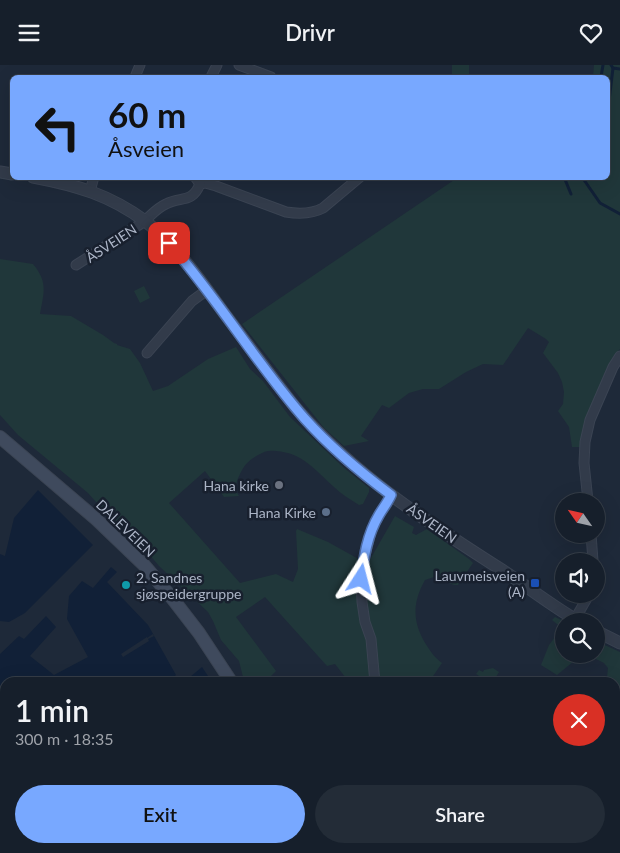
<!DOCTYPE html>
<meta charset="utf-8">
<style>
:root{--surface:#161f2b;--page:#232c37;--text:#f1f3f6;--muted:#9ea2a9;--line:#353d47;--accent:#78a8ff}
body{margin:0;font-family:Lato,sans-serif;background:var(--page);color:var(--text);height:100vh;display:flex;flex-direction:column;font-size:19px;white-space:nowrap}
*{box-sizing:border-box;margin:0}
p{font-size:16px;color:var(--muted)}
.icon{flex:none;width:28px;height:28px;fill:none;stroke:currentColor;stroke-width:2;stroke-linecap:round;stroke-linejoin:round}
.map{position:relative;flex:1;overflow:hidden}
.drawer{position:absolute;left:0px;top:612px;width:620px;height:176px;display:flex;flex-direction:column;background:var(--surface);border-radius:15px 15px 0 0;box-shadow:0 5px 20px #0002,0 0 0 1px var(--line)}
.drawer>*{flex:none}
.top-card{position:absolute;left:10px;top:10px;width:600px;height:105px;border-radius:8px;box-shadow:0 5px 20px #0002,0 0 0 1px var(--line);background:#78a8ff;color:#111;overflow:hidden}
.needle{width:32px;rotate:304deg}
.controls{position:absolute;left:555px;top:428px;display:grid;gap:10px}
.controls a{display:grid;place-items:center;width:50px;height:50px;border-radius:50%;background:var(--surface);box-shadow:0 5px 20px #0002,0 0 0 1px var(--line);font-size:25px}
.pin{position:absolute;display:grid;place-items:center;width:42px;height:42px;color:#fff;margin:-21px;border-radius:10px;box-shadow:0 2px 8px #0006}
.me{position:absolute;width:55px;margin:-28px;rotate:9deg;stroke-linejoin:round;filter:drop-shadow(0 0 4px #0008)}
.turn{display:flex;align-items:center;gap:18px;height:105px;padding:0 15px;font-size:22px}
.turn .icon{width:65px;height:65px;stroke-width:2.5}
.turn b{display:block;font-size:35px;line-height:42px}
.round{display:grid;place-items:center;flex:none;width:52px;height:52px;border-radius:26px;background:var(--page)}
.overview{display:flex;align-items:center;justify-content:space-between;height:85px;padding:0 15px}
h1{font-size:30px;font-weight:600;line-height:38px}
.cta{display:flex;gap:10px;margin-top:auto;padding:10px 15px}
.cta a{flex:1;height:58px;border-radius:30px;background:var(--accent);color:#111;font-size:20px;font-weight:600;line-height:58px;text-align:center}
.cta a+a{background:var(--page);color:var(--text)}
header{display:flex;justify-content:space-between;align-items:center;height:65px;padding:0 15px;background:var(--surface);font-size:22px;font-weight:600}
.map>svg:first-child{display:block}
.green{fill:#20373a}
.water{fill:#112037}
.pier{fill:#1e2939}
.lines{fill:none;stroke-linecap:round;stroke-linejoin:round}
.stream{stroke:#112037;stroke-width:3}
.minor-casing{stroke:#3b4453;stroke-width:11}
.tertiary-casing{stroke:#3b4453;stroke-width:13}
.secondary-casing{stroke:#3b4453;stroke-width:14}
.minor{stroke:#323b4a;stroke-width:9}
.tertiary{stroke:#323b4a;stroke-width:11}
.secondary{stroke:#3f4a5d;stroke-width:12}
.route-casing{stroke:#4e6da6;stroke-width:12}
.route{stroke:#78a8ff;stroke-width:9}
.worship-dot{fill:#6b7280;stroke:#18202e;stroke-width:2}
.service-dot{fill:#5c6f8a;stroke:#18202e;stroke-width:2}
.transit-dot{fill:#1a4fb4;stroke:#18202e;stroke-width:2}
.culture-dot{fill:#0f9aa8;stroke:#18202e;stroke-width:2}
.labels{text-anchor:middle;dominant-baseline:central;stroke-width:5;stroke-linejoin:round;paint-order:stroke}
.street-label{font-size:14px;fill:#acb5c7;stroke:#18202e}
.poi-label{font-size:14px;fill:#acb5c7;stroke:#18202e;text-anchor:end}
</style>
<header><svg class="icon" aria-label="menu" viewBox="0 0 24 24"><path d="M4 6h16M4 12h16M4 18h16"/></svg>Drivr<svg class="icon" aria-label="heart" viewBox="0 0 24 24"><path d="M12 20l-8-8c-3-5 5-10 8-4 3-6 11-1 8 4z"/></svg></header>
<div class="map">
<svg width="620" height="788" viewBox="0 0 620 788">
<rect width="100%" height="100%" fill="#1e2939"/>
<g class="green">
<rect x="452" y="0" width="17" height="12"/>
<path d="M 594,0 L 620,0 L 620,284 C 602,301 588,358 580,382 L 572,382 L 569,362 L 558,346 L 563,339 L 564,327 L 562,317 L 558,308 L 543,288 L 549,277 L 546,274 L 528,263 L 503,300 L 483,299 L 466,307 L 439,324 L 423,324 L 409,328 L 389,343 L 382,340 L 361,371 L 369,376 L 344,381 L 324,363 L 242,259 L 457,113 L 608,112 L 608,12 L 593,12 Z"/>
<path d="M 0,194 L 33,199 C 48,217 44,227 40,249 L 71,251 L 103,270 L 114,278 L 117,279 L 117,280 L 130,284 L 140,298 L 153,326 L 168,321 L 208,294 L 236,282 L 250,304 L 263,316 L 290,352 L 343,402 L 369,423 L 369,427 L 363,439 L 359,440 C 350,434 341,429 334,422 C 315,405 303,388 276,386 C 268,385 265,386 258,390 C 249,395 244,400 240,409 C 236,417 234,424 239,431 L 224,432 L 205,406 L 169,438 L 240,518 L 276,509 L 293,517 L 298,504 L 296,466 L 297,464 L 328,477 L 364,497 L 368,498 L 395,451 L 414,462 L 412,468 L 416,470 L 427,464 L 469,494 L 473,498 L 458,520 L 454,520 L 434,512 L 425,515 C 412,538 412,558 427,581 C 431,587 435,593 442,598 L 429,617 L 349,617 L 335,599 L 327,601 L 265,532 L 236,552 L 276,606 L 265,617 L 245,617 L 244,616 L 239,596 L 221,575 L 213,556 L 208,547 L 159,501 L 144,483 L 104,446 L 88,428 L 18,370 L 0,350 Z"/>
<polygon points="144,221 150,233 140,238 134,226"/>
<polygon points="555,552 564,556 564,589 596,589 596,576 620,587 620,788 557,788 556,784 615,784 615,618 613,617 614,614 607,612 608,603 604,598 594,593 574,596 557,610 541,600 549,580 562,563 552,555"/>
<polygon points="493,603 499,607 493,617 489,617 476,609 479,605 483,607 484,605"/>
</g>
<g class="water">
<polygon points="38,425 93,480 25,548 9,557 0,556 0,489 5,491 14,453"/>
<polygon points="111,502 117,507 107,517 148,560 176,610 166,618 5,618 5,784 288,784 289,788 0,788 0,589 19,571 24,574 46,551 56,562 30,591 54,610 88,592 67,554 69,531 82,516 93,523"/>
<polygon points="202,602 212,617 184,617"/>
</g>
<polygon class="pier" points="153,569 154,571 148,574 149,576 123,592 121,589 147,572 147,573"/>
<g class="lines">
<g class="stream">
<polyline points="611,0 613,3 620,4"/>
<polyline points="601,12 603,0"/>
<polyline points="608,44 613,3"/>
<polyline points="564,112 571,129"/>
<polyline points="582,112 600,138 620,149"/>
</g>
<defs>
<g id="minor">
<polyline points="239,0 271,12"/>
<polyline points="135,12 140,0"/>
<polyline points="211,12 217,0"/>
<path d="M 195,112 L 200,119 L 205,118 L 216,121 L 286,147 C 299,149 312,149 323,143 L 360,112"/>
<polyline points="90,126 94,112"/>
<path d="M 76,200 C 98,186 120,172 142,158 C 150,152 155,144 166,139 C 180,131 192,139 200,119"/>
<polyline points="147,288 192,236 207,225"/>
<polyline points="588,436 584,398 585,377 590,355 613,302 620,291"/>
<polyline points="591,469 593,496"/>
<polyline points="575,554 586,535 588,529"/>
<polyline points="375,618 371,574 365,557 362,537 361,514 364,495 371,467 379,450 387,439 391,430"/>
<polyline points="530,784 531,788"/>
</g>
<g id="tertiary">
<polyline points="0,107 12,109"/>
<path d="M 33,112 C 76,120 110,130 145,156 C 177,181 201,216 224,248 C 248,280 271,311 295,342 C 353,409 428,458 502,505 C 528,522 552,541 578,556"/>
<polyline points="596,566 620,578"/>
</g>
<g id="secondary">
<polyline points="0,372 96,454 144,500 172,533 199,568 232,618"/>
<polyline points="336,784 339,788"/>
</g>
</defs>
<use href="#minor" class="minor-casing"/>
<use href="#tertiary" class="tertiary-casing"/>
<use href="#secondary" class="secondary-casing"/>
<use href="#minor" class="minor"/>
<use href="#tertiary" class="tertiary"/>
<use href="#secondary" class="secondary"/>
</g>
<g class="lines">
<defs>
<path id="route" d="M 169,178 C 218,234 256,298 305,354 C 331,383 360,407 391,430 C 388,437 383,443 379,450 C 367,470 364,492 361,514"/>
</defs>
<use href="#route" class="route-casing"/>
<use href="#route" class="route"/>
</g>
<circle class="worship-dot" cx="279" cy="420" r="5"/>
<circle class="service-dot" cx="326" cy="447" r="5"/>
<rect class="transit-dot" x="530" y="513" width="10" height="10" rx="2.5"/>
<circle class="culture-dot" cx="126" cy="520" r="5"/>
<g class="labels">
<g class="street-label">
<text transform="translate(111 178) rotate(-33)">ÅSVEIEN</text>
<text transform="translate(432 458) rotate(35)">ÅSVEIEN</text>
<text transform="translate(126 463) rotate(44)">DALEVEIEN</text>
</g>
<g class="poi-label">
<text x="269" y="420">Hana kirke</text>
<text x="316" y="447">Hana Kirke</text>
<text x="525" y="510">Lauvmeisveien<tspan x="525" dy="16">(A)</tspan></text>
<text x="136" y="512" text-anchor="start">2. Sandnes<tspan x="136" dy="16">sjøspeidergruppe</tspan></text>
</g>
</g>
</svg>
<div class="controls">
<a><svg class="needle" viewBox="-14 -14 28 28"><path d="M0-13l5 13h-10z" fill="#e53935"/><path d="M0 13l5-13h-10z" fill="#9ea2a9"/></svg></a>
<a><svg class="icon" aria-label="sound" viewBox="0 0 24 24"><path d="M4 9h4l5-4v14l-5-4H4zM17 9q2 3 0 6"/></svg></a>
<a><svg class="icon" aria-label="search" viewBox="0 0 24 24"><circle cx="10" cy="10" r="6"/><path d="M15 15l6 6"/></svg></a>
</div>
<div class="pin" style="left:169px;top:178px;background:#d93025"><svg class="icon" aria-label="arrive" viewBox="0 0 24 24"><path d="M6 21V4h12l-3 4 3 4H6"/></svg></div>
<svg class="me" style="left:361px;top:514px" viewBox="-20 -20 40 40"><path d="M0-17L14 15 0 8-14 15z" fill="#78a8ff" stroke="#fff" stroke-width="4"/></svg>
<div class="top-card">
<div class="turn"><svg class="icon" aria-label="left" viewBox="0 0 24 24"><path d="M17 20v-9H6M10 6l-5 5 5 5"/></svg><div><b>60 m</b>Åsveien</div></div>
</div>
<section class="drawer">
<div class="overview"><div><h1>1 min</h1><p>300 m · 18:35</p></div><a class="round" style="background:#d93025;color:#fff"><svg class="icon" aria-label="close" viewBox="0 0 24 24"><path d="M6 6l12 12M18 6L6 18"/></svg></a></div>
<div class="cta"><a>Exit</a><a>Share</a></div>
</section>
</div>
